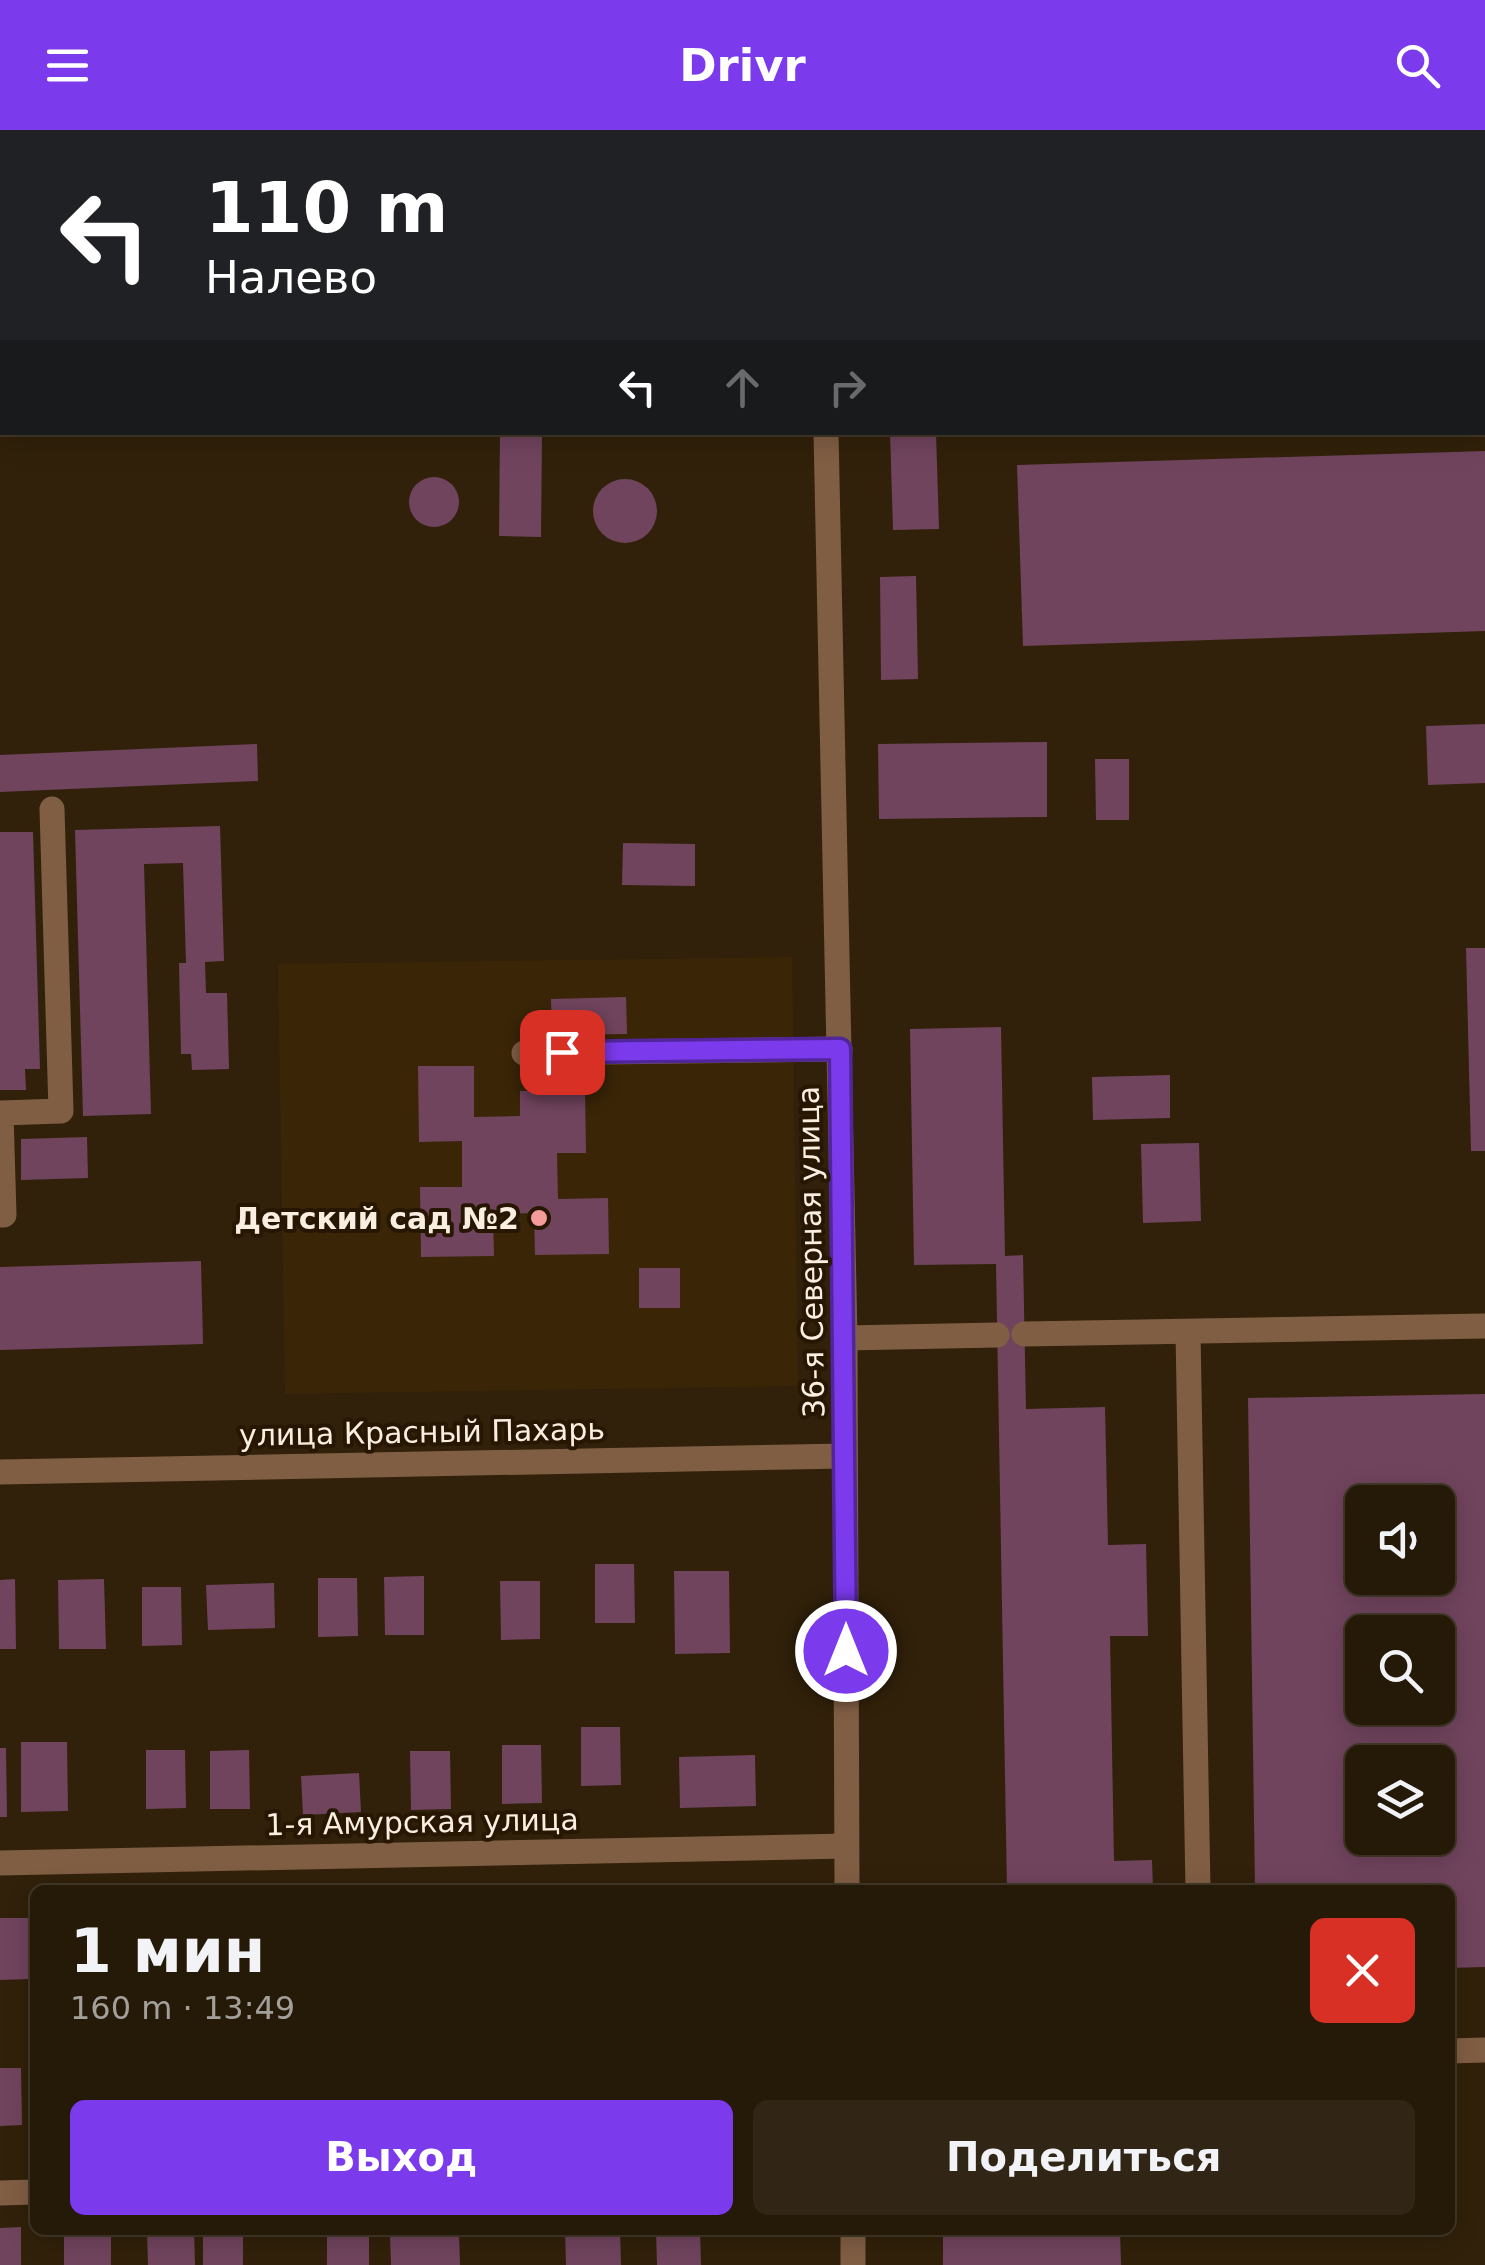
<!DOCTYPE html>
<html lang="ru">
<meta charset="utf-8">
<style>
:root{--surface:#251908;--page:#312616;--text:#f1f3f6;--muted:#a3a09c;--line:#423829;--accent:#7c3aed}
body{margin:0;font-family:"DejaVu Sans",sans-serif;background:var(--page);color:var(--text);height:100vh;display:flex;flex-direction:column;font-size:38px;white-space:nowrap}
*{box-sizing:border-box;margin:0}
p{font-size:32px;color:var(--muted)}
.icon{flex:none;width:55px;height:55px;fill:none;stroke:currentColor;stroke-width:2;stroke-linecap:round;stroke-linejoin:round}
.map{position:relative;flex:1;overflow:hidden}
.side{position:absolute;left:30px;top:1755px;width:1425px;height:350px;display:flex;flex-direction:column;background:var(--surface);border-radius:15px;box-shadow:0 5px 25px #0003,0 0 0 2px var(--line)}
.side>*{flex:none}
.top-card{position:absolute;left:0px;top:0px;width:1485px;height:305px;box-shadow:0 5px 25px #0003,0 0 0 2px var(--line);background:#202124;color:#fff;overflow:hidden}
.controls{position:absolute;left:1345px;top:1355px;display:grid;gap:20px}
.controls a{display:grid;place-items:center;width:110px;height:110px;border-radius:15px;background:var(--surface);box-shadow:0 5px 25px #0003,0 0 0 2px var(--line);font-size:50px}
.pin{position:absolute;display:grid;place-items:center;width:85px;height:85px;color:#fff;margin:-42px;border-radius:20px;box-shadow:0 5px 15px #0006}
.me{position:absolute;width:110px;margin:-55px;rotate:0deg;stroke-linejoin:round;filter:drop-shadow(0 0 8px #0008)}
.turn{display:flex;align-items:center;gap:35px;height:210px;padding:0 40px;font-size:45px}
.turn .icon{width:130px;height:130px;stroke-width:2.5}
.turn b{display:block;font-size:70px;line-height:85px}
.lanes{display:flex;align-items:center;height:95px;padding:0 40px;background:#0003;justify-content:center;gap:50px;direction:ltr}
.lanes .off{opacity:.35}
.round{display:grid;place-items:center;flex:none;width:105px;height:105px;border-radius:15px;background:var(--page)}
.summary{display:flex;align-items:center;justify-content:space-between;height:170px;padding:0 40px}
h1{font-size:60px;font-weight:700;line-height:75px}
.button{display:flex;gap:20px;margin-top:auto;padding:20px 40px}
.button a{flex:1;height:115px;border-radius:15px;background:var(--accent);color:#fff;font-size:40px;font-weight:700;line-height:115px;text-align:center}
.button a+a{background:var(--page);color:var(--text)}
header{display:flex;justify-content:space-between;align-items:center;height:130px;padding:0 40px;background:var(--accent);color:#fff;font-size:45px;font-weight:700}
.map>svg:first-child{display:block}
.built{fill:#3a2507}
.building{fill:#70445d;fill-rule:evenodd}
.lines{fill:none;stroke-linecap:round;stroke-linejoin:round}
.minor{stroke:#805e44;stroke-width:25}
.route-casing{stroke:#51269a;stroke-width:25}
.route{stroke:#7c3aed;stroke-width:18}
.poi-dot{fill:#f59b9b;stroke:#271702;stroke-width:4}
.labels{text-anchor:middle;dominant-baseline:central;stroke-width:8;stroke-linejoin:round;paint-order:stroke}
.poi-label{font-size:30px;font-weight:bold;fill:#f9eee0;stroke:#271702;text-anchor:end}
.street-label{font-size:30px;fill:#f9eee0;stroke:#271702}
</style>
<header><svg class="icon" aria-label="menu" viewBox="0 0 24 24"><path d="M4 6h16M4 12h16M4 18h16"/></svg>Drivr<svg class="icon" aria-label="search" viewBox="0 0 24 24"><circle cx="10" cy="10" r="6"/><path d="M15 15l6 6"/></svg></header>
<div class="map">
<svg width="1485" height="2135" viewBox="0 0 1485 2135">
<rect width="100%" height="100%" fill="#31210a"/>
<polygon class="built" points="792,827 798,1256 285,1264 278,834"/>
<g class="building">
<polygon points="500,302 542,302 541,407 499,406"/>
<polygon points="890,302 936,302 939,399 893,400"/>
<polygon points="1485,321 1485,501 1023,516 1017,335"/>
<circle cx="434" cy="372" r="25"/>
<circle cx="625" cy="381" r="32"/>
<polygon points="916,446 918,549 881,550 880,447"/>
<polygon points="1485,594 1485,653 1428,655 1426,596"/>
<polygon points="1047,612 1047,687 879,689 878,614"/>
<polygon points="257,614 258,651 0,662 0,625"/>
<polygon points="1095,629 1129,629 1129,690 1096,690"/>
<polygon points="220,696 224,831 205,832 206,863 227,863 229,939 192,940 191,924 181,924 179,833 186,833 183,733 144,734 151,984 83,986 75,700"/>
<polygon points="0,702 33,702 40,939 25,939 26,960 0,960"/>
<polygon points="623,713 695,714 695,756 622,755"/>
<polygon points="1466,818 1485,818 1485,1021 1471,1021"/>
<polygon points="626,867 627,904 552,905 551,869"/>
<polygon points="1001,897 1005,1126 1023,1125 1026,1279 1105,1277 1108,1415 1146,1414 1148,1506 1110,1506 1114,1731 1152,1730 1153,1760 1007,1760 996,1134 914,1135 910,899"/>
<polygon points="418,936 474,936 474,987 520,986 520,961 585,960 586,1023 557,1023 558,1069 608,1068 609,1124 535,1125 534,1083 493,1084 494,1126 421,1127 420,1057 462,1057 462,1011 419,1012"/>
<polygon points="1170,945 1170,988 1093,990 1092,947"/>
<polygon points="87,1007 88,1048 21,1050 21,1009"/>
<polygon points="1199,1013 1201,1091 1143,1093 1141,1014"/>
<polygon points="201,1131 203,1214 0,1220 0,1137"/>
<rect x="639" y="1138" width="41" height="40"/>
<path d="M 1485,1264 L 1485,1837 L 1450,1838 L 1450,1760 L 1255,1760 L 1248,1268 ZM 1362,1372 L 1438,1372 L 1438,1448 L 1362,1448 ZM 1362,1502 L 1438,1502 L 1438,1578 L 1362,1578 ZM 1362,1632 L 1438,1632 L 1438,1708 L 1362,1708 Z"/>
<polygon points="595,1434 634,1434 635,1493 595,1493"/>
<polygon points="674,1441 729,1441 730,1523 675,1524"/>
<polygon points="424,1446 424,1505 385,1505 384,1447"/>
<polygon points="318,1448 357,1448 358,1506 318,1507"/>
<polygon points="15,1449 16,1519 0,1519 0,1450"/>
<polygon points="104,1449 106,1519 59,1519 58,1450"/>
<polygon points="500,1451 540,1451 540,1509 501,1510"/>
<polygon points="274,1453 275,1498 208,1500 206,1455"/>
<polygon points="142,1457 181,1457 182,1515 142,1516"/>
<polygon points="581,1597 620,1597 621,1655 581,1656"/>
<polygon points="21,1612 67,1612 68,1681 21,1682"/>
<polygon points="502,1615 541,1615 542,1673 502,1674"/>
<polygon points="0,1618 6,1618 7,1687 0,1687"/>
<polygon points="146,1620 185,1620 186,1678 146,1679"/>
<polygon points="249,1620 250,1679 210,1679 210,1621"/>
<polygon points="410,1621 450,1621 451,1679 411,1680"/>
<polygon points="755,1625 756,1676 680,1678 679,1627"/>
<polygon points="359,1643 361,1682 303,1685 301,1646"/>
<polygon points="0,1788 28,1788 29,1849 0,1850"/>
<polygon points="0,1938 21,1938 22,1995 0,1996"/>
<polygon points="21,2097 21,2135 0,2135 0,2098"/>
<rect x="64" y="2100" width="47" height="35"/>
<polygon points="147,2100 194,2100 195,2135 148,2135"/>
<rect x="327" y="2100" width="42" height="35"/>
<polygon points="565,2100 620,2100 621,2135 566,2135"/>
<polygon points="656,2100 700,2100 701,2135 657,2135"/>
<polygon points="943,2100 1120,2100 1121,2135 943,2135"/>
<polygon points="459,2102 460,2135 391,2135 390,2105"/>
<rect x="203" y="2105" width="40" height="30"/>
</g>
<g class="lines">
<g class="minor">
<polyline points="819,0 819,2"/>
<polyline points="1183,2 1187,0"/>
<polyline points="0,39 2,39"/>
<polyline points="826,302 845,1208 847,1760"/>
<polyline points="524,923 840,919"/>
<polyline points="0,1085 4,1085 1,983 61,981 52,679"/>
<polyline points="1188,1202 1198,1760"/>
<polyline points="1024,1204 1485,1196"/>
<polyline points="845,1208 997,1205"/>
<polyline points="0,1342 845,1326"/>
<polyline points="0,1733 846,1716"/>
<polyline points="1450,1921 1485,1920"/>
<polyline points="0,2063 35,2062"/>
<polyline points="853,2100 853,2135"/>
</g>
</g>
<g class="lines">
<defs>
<polyline id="route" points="562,922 840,919 846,1521"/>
</defs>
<use href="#route" class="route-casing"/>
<use href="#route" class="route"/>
</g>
<circle class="poi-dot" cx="539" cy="1088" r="10"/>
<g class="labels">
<g class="poi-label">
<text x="519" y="1088">Детский сад №2</text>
</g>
<g class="street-label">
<text transform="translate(811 1122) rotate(-91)">36-я Северная улица</text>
<text transform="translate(422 1302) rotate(-1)">улица Красный Пахарь</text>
<text transform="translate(422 1692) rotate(-1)">1-я Амурская улица</text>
</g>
</g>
</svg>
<div class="controls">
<a><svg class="icon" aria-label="sound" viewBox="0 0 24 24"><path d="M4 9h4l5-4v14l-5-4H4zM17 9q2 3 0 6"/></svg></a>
<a><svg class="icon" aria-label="search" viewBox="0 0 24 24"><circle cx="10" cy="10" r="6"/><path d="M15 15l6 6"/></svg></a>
<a><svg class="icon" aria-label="layers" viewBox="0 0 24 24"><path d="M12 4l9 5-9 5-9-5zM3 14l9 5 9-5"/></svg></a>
</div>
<div class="pin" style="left:562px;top:922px;background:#d93025"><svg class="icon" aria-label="arrive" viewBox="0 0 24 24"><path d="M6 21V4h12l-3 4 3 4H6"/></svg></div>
<svg class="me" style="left:846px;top:1521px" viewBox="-20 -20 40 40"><circle r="17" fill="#7c3aed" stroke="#fff" stroke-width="3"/><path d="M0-11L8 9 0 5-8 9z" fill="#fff"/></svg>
<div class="top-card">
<div class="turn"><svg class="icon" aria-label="left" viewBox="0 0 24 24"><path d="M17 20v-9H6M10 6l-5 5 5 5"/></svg><div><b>110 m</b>Налево</div></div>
<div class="lanes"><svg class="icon" aria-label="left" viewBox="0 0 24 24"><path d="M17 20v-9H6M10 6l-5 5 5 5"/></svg><svg class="icon off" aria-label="ahead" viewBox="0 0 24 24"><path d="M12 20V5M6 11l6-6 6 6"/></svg><svg class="icon off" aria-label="right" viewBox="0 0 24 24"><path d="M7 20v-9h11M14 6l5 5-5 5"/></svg></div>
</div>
<section class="side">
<div class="summary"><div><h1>1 мин</h1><p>160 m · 13:49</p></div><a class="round" style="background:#d93025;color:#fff"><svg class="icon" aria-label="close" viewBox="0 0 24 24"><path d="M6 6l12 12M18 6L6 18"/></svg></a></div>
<div class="button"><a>Выход</a><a>Поделиться</a></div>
</section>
</div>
